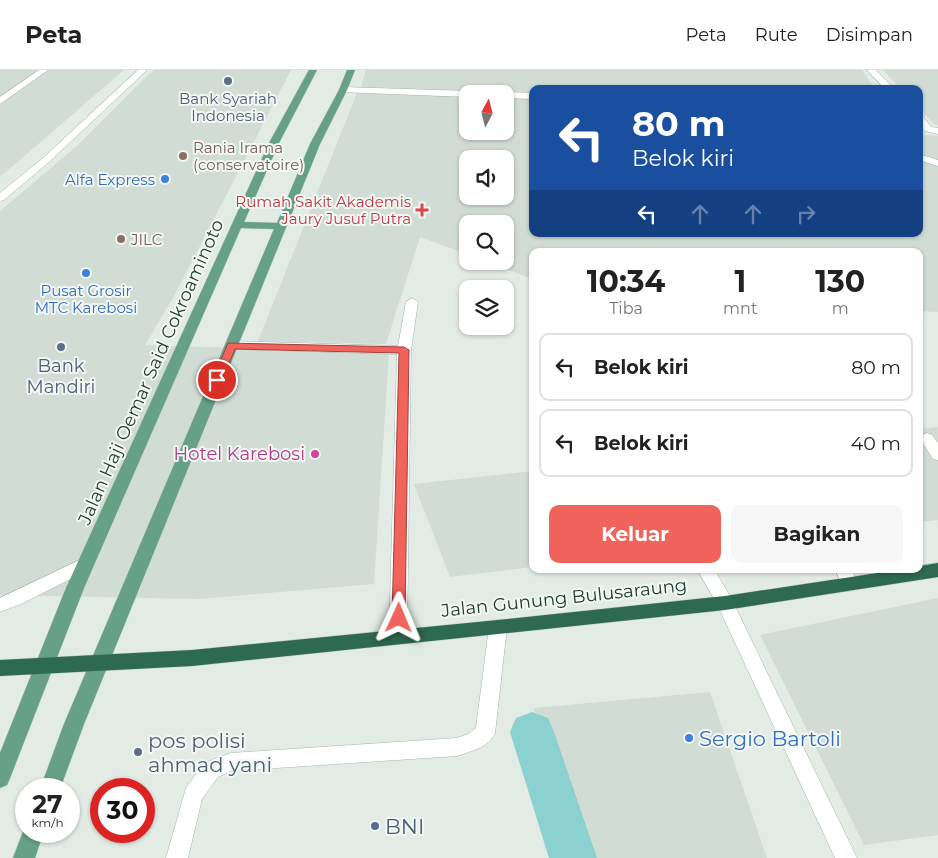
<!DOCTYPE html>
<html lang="id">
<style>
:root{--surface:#fff;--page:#f6f6f6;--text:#222;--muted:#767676;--line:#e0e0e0;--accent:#f1645b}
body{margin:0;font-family:Montserrat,sans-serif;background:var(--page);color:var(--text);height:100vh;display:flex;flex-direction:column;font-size:19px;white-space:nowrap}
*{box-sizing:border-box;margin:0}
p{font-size:16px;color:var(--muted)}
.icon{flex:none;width:28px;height:28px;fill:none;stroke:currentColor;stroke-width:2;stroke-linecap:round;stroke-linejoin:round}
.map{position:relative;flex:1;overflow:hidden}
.drawer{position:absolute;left:529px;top:178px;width:394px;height:325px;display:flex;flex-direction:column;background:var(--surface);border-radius:10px;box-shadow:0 1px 4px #0004}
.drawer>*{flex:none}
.guide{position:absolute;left:529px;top:15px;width:394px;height:152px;border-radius:10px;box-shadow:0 1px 4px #0004;background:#1a4fa0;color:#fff;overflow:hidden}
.needle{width:32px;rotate:7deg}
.controls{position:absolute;left:459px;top:15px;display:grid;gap:10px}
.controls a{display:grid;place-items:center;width:55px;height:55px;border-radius:10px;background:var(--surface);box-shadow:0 1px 4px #0004;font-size:25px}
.speed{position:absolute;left:15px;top:708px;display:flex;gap:10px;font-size:25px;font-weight:700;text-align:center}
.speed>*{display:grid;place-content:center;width:65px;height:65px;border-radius:50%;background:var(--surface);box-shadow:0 1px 4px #0004;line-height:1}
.speed small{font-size:12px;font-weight:400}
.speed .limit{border:8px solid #d22;background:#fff;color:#111}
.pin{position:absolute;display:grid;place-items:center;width:42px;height:42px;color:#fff;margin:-21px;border:2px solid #fff;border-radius:50%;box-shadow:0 1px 5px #0007}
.me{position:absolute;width:55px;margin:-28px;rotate:1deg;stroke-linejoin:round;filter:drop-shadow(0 0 4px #0008)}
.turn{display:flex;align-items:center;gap:18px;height:105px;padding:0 20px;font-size:22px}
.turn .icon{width:65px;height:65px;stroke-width:2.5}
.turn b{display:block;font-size:35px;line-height:42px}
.lanes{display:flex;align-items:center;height:48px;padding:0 20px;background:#0003;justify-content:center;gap:25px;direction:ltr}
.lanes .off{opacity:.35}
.eta{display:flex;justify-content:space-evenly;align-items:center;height:85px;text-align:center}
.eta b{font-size:30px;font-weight:700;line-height:35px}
.button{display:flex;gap:10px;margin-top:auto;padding:10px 20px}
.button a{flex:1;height:58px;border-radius:10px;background:var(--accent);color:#fff;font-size:20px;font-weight:700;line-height:58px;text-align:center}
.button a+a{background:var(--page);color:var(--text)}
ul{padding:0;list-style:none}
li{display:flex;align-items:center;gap:15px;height:68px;margin:0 10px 8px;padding:0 10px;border:2px solid var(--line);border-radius:10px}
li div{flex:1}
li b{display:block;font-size:19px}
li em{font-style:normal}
header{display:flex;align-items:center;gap:30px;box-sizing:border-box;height:70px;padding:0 25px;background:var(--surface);border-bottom:1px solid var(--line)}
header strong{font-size:24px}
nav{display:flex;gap:28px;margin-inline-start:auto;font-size:18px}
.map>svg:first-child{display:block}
.built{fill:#d0dcd4;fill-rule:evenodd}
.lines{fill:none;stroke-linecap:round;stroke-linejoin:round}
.canal{fill:#8ad1cf;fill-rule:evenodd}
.minor-casing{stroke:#a5b4ab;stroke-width:1}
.major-casing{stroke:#c1c9c5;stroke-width:1}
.highway-casing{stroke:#c1c9c5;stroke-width:1}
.minor{fill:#fff;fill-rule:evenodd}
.major{fill:#66a187;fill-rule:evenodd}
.highway{fill:#2e6952;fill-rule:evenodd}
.route{fill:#f1645b;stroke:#9d413b}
.service-dot{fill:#5c6f8a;stroke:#f2f8f4;stroke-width:2}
.education-dot{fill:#8d6e63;stroke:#f2f8f4;stroke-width:2}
.shop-dot{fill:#3f7fe0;stroke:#f2f8f4;stroke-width:2}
.health-dot{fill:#e0444e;stroke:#f2f8f4;stroke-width:2}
.hotel-dot{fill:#d1479c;stroke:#f2f8f4;stroke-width:2}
.labels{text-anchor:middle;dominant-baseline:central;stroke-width:4;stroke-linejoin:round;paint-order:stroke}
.far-service-label{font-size:15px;fill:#4e5e75;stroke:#f2f8f4}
.far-education-label{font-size:15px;fill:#785e54;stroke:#f2f8f4;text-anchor:start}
.far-shop-label{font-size:15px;fill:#366cbe;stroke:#f2f8f4;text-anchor:end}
.far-health-label{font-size:15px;fill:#be3a42;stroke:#f2f8f4;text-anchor:end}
.service-label{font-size:18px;fill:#4e5e75;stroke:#f2f8f4}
.street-label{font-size:18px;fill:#223d31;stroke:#f2f8f4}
.hotel-label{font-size:18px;fill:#b23c85;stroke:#f2f8f4;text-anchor:end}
.near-shop-label{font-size:21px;fill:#366cbe;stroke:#f2f8f4;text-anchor:start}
.near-service-label{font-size:21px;fill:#4e5e75;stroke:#f2f8f4;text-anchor:start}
</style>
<header>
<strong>Peta</strong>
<nav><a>Peta</a><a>Rute</a><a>Disimpan</a></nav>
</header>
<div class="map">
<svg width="938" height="788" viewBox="0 0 938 788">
<rect width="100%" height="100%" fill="#e2ece5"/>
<g class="built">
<polygon points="0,0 124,0 0,107"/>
<polygon points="155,0 291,0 174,226 145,275 389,283 374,514 199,529 0,525 0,141 78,75 148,5"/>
<polygon points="366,0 862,0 875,19 532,19 532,24 361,17"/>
<polygon points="883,0 938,0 938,55 935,55 919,38 919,19 901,19"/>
<path d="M 357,23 L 467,27 L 468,61 L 505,61 L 505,28 L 532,29 L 532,164 L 919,164 L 919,59 L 922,65 L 938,66 L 938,242 L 919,241 L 919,181 L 532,181 L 532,209 L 486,191 L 505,191 L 505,154 L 468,154 L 467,184 L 420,167 L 386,274 L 258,271 ZM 468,89 L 505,89 L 505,126 L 468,126 Z"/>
<polygon points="938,357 938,450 919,452 919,359"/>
<polygon points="532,401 532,497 450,507 414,414"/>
<polygon points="938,528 938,765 864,775 760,565"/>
<polygon points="710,622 767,788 570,788 534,638"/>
</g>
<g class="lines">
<polygon class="canal" points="532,642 548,648 554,662 597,788 549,788 510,662 516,648"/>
<defs>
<g id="minor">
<polygon points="39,0 48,0 0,34 0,27"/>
<polygon points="138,0 147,0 49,92 4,130 0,131 0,123 43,88"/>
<polygon points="867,0 876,0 894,19 885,19"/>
<polygon points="343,17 468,21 472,24 468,24 468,27 340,22 339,20"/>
<polygon points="505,22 532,23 532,29 505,28 505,24 501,24"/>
<polygon points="919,44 922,45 931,57 938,58 938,64 925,61 919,53"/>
<polygon points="919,84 938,90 938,96 919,90"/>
<polygon points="412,228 418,232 411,280 407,567 404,572 398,574 392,572 389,567 397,284 231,279 225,275 231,271 398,276 406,232"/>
<polygon points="927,363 932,365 938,373 938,390 933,389 920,368 922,365"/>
<polygon points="86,487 92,488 94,493 92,498 21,534 0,542 0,528"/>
<polygon points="697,499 714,499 731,528 857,788 835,788 718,536"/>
<polygon points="835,499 851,499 859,514 856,519 850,521 844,519"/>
<path d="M 498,550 L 504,552 L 507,557 L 495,663 C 488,678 471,681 457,686 L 231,701 L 218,707 L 202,729 L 188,788 L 166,788 L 186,718 L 204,693 L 231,683 L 457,668 L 468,664 L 476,658 L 489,557 L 492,552 Z"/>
</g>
<g id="major">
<polygon points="309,0 317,0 279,73 244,152 277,153 310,74 339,20 347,0 355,0 347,20 320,74 84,654 60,719 40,719 64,654 274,159 241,158 84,518 10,708 7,715 0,718 0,683 66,518 269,73"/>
<polygon points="26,754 26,761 44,761 35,788 13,788"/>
</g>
<polygon id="highway" points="938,493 938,507 725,540 498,564 192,596 0,606 0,590 192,580 498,550 725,526 904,499 919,499 919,496"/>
</defs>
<use href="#minor" class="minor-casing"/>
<use href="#major" class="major-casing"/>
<use href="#highway" class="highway-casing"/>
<use href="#minor" class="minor"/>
<use href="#major" class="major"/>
<use href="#highway" class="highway"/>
</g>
<polygon class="route" points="228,273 404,277 409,280 405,548 403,552 399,553 394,552 392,548 399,283 235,279 222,310 217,314 213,313 212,310"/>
<g class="service-dot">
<circle cx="228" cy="11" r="5"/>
<circle cx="61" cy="277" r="5"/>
<circle cx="138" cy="682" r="5"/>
<circle cx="375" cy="756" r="5"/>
</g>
<g class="education-dot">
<circle cx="183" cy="86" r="5"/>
<circle cx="121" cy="169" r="5"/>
</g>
<g class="shop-dot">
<circle cx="165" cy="109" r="5"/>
<circle cx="86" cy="203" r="5"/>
<circle cx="689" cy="668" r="5"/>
</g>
<path class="health-dot" d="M419.5 132.5h5v5h5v5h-5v5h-5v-5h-5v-5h5z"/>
<circle class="hotel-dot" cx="315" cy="384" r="5"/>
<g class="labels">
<g class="far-service-label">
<text x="228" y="28">Bank Syariah<tspan x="228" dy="17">Indonesia</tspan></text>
</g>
<g class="far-education-label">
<text x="193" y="77">Rania Irama<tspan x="193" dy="17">(conservatoire)</tspan></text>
<text x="131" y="169">JILC</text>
</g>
<g class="far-shop-label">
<text x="155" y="109">Alfa Express</text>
<text x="86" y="220" text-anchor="middle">Pusat Grosir<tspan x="86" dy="17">MTC Karebosi</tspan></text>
</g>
<g class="far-health-label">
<text x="411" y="131">Rumah Sakit Akademis<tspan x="411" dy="17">Jaury Jusuf Putra</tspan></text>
</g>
<g class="service-label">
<text x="61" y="296">Bank<tspan x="61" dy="21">Mandiri</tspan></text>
</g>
<g class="street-label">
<text transform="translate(151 302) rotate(-66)">Jalan Haji Oemar Said Cokroaminoto</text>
<text transform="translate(564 528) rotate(-6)">Jalan Gunung Bulusaraung</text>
</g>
<g class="hotel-label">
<text x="305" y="384">Hotel Karebosi</text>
</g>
<g class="near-shop-label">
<text x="699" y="668">Sergio Bartoli</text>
</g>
<g class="near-service-label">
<text x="148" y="670">pos polisi<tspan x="148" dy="24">ahmad yani</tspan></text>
<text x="385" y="756">BNI</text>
</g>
</g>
</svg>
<div class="controls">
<a><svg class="needle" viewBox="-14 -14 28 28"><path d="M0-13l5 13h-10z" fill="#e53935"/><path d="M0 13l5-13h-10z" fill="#767676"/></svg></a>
<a><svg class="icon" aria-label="sound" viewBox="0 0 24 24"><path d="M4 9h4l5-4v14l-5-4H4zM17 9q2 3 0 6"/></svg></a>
<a><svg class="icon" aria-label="search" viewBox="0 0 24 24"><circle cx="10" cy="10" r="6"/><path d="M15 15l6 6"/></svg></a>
<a><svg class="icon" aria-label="layers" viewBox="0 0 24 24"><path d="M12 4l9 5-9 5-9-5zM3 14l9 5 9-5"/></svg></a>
</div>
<div class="speed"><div>27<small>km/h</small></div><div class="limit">30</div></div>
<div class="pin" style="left:217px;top:310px;background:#d93025"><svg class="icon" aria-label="arrive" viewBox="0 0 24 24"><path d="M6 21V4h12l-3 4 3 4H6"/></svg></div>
<svg class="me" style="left:399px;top:548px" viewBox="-20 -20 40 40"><path d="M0-17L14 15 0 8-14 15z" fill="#f1645b" stroke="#fff" stroke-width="4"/></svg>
<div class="guide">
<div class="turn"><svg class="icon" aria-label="left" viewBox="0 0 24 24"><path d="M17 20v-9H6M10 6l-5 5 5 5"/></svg><div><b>80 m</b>Belok kiri</div></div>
<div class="lanes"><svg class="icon" aria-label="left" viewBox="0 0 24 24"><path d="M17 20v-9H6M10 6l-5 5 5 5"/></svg><svg class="icon off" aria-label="ahead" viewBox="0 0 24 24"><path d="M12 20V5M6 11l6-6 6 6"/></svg><svg class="icon off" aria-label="ahead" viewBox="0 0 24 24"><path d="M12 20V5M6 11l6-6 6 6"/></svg><svg class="icon off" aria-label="right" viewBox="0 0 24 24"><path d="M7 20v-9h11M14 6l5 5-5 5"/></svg></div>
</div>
<section class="drawer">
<div class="eta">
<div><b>10:34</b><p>Tiba</p></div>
<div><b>1</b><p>mnt</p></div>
<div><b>130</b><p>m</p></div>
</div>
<ul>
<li><svg class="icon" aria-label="left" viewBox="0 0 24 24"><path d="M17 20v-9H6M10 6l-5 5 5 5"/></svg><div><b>Belok kiri</b></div><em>80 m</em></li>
<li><svg class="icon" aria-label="left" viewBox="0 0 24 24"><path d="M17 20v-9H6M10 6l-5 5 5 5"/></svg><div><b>Belok kiri</b></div><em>40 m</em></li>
</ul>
<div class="button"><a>Keluar</a><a>Bagikan</a></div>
</section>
</div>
